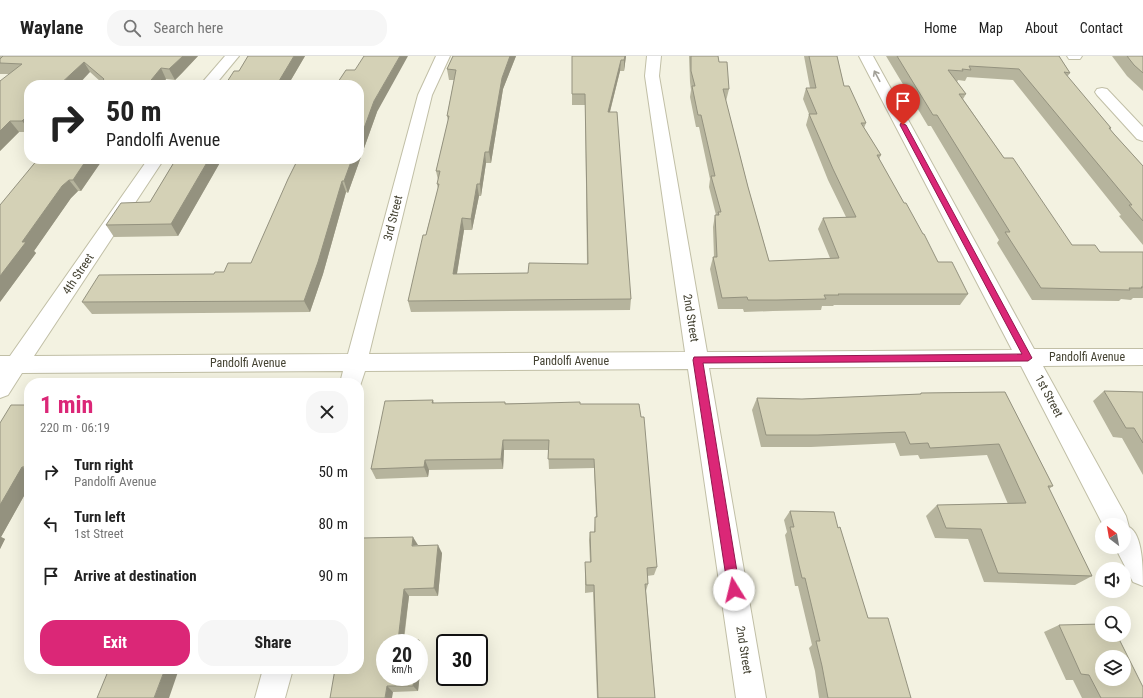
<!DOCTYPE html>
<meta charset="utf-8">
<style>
:root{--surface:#fff;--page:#f6f6f6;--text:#222;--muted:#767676;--line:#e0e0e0;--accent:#db2777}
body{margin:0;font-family:"Roboto Condensed",sans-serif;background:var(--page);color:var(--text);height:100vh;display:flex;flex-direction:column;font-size:15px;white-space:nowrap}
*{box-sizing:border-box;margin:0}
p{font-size:13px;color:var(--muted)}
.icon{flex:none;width:22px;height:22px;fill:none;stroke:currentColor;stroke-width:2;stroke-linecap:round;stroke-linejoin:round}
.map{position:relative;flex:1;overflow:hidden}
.panel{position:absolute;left:24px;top:322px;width:340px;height:296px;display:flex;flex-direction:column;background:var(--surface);border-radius:16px;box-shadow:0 4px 16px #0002}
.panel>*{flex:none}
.guide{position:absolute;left:24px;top:24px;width:340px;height:84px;border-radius:16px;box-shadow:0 4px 16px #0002;background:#fff;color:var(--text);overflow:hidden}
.needle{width:26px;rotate:329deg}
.controls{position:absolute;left:1095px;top:462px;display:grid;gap:8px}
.controls a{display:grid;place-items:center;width:36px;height:36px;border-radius:50%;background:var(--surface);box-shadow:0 4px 16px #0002;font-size:20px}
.speed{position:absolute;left:376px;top:578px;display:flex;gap:8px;font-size:20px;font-weight:700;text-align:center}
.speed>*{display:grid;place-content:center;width:52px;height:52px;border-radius:50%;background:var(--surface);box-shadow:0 4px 16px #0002;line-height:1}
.speed small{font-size:10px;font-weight:400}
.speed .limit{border:2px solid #111;border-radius:6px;background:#fff;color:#111}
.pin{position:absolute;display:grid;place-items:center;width:34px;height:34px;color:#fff;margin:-41px -17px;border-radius:50% 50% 50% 0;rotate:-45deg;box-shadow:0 0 4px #0007}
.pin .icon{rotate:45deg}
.me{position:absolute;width:44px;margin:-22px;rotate:351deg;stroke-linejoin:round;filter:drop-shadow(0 0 3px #0008)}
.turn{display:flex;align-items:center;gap:14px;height:84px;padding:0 16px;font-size:18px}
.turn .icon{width:52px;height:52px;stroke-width:2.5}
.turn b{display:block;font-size:28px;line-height:34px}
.round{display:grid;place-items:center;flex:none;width:42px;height:42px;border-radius:16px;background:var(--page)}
.overview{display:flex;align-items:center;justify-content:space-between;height:68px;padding:0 16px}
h1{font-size:24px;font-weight:700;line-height:30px;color:var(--accent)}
.primary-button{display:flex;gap:8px;margin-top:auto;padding:8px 16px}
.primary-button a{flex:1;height:46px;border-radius:16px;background:var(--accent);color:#fff;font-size:16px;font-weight:700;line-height:46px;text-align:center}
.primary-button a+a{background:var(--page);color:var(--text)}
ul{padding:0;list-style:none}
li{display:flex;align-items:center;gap:12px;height:52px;padding:0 16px}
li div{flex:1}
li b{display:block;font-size:15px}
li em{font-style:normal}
header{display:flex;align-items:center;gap:24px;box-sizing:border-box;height:56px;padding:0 20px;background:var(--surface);border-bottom:1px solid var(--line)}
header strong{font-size:19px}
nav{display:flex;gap:22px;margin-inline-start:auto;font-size:14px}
.search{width:280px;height:36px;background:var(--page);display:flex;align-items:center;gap:10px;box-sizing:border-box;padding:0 14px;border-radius:16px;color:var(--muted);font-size:15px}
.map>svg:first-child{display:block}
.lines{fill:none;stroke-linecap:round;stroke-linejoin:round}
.street-casing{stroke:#c1bfa6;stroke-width:2}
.street{fill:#fff;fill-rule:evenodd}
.wall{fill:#b6b49d}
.shaded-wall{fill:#94927f}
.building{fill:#d4d1b6;stroke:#94927f;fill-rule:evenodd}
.oneway{stroke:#a2a098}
.route{fill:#db2777;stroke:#8e194d}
.labels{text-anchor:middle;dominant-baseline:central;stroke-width:4;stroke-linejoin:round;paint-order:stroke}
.street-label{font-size:12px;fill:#444232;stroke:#fff}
</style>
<header>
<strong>Waylane</strong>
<div class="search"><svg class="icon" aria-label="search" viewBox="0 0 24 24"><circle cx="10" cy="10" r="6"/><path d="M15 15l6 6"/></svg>Search here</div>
<nav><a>Home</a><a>Map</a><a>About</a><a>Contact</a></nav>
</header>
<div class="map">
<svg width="1143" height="642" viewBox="0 0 1143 642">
<rect width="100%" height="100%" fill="#f3f2e1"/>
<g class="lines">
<defs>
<g id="street">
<polygon points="225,0 239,0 215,29 200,29"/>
<path d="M 436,0 L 450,0 L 432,39 L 369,298 L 685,296 L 645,20 L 647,0 L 661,0 L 659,20 L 707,296 L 1012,294 L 859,0 L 873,0 L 1034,293 L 1143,293 L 1143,309 L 1043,310 L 1126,460 L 1129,471 C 1143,478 1143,514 1143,530 L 1133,526 L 1115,491 L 1124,491 L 1124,469 L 1103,469 L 1021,310 L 709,312 L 766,642 L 736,642 L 688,313 L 365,315 L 359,333 L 359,327 L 340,327 L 343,315 L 22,317 L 8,339 L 0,342 L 0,300 L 10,300 L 148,103 L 164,103 L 34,300 L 348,298 L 418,39 Z"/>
<polygon points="1067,0 1082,0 1080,3 1069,3"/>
<polygon points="1102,32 1107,33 1143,71 1143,85 1137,83 1097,39 1095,36 1097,33"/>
<polygon points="263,613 293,613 285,642 255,642"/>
</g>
</defs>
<use href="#street" class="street-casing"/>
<use href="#street" class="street"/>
</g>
<g class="wall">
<polygon points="0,0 198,0 182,17 175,24 166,23 162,29 99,29 101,26 90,16 29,29 29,76 19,76 0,95 9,18 0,18"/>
<polygon points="248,0 305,0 288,29 225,29 239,15"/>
<polygon points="453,0 516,0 503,33 491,107 486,107 481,140 479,140 472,174 464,174 457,218 528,217 587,208 585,49 572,49 572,0 626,0 624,15 620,15 610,56 631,243 630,254 411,256 408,245 438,133 437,128 438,124 436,115 448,65 447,60 454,24 449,24 447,13"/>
<polygon points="689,0 718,0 719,6 729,33 726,45 748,131 769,205 830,202 818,173 823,162 846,161 828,124 806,69 809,58 803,43 806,32 810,32 804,0 837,0 844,30 866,67 864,72 881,99 879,103 904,147 938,206 968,238 960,249 834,249 833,250 822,250 821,254 773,255 744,256 743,253 718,253 710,213 713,201 714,201 713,171 715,159 716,159 709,131 710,123 699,71 696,71 690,41 691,34 690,26"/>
<polygon points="886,0 1059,0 1070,17 1067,21 1111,72 1110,74 1114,78 1143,110 1143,189 1119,160 1121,159 1013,24 967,21 965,25 958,24 957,26 966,38 963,43 1004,102 1072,189 1100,196 1143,196 1143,242 1133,242 1131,244 1121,243 1119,245 1032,244 997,187 999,184 931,70 928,70"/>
<polygon points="1112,0 1143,0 1143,35 1127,20"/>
<polygon points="355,14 377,56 348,137 346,136 323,218 310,256 92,258 82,246 224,216 251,207 359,103"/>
<polygon points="38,103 103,103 81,135 78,135 71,142 34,195 36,197 0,246"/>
<polygon points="176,103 222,103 178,180 114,181 106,169 150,146"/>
<polygon points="1104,335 1143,336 1143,419 1122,382 1113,381 1093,345"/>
<polygon points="1005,336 1053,430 1049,433 1092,520 1075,529 984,526 968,483 935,482 926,460 937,449 1008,448 987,399 920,403 918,399 900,400 895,387 811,391 761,391 752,354 757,342 802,343 920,338 921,337"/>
<polygon points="433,344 434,347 580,348 657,511 654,519 647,520 648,528 646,535 655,642 597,642 593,536 585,537 585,506 590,506 589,484 590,476 594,476 595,461 596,461 594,412 549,413 548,394 504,394 503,413 429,414 428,421 376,423 371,413"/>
<polygon points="29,349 29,431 1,481 5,483 0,493 0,367"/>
<polygon points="790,455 838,472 868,562 911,642 819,642 815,615 809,592 812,589 798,530 795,530 785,479 787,476 784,464"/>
<polygon points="418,489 442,497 438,540 409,540 404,585 423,591 418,635 393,636 359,613"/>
<polygon points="1059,569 1143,642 1082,642 1073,624 1066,624 1044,576"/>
</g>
<g class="shaded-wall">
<polygon points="183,0 198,0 182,17 175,24 169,13"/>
<polygon points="294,0 305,0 288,29 280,29 279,25"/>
<polygon points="400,0 408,0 377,56 348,137 344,125 352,103 359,103 359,86 374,45"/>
<polygon points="510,0 516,0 503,33 491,107 489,96 502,22"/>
<polygon points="625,0 626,0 624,15 624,4"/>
<polygon points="621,4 620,15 607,67 608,56"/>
<polygon points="84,6 90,16 78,29 59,29"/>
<polygon points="161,12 166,23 162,29 147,29"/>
<polygon points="29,58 29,73 22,65"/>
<polygon points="10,65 19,76 0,95 0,75"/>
<polygon points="485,96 486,107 481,140 480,128"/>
<polygon points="87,103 103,103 81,135 73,124"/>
<polygon points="209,103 222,103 178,180 171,168"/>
<polygon points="69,124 78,135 71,142 34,195 36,197 0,246 0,220 22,186 62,130"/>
<polygon points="342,125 346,136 323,218 310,256 304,245"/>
<polygon points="477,128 479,140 472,174 471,163"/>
<polygon points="462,162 464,174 455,229 453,218"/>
<polygon points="503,384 504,394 503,413 501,403"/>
<polygon points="29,402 29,414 24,411"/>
<polygon points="425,404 429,414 428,421 424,411"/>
<polygon points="22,411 29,416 29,431 1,481 5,483 0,493 0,449"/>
<polygon points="413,481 418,489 412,490"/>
<polygon points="438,489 442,497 438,540 434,532"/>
<polygon points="404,533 409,540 403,587 398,585"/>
<polygon points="419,584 423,591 418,635 413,630 414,621 419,621"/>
<polygon points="165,613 179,613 169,642 154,642"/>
<polygon points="387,630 393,636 392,642 385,642"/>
</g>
<g class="building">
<polygon points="3,0 183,0 169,13 161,12 147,29 99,29 104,23 84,6 59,29 29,29 29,58 22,65 10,65 0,75 0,25 22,8 0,7 0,3"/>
<polygon points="248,0 294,0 279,25 273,25 271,29 225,29 234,15 239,15"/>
<polygon points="364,0 400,0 374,45 359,86 359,29 336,29 346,14 355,14"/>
<polygon points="453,0 510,0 502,22 489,96 485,96 480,128 477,128 471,163 462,162 453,218 528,217 529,207 588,208 585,38 572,38 572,0 625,0 624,4 621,4 608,56 617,56 631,243 408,245 423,179 426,179 439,128 437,128 440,115 436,115 449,60 447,60 456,14 447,13"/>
<polygon points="691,0 718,0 719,6 727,6 729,33 723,33 748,131 769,205 839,202 823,162 856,161 833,113 809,58 817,58 806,32 816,32 809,0 837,0 844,30 849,30 866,67 861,67 881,99 877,99 904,147 906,147 923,178 924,178 938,206 952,206 968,238 838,238 839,239 824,239 826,243 777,244 748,244 747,241 722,242 713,201 717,201 715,159 719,159 718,156 721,156 711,120 715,120 701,59 698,59 692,30 695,30 691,15"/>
<polygon points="897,0 1059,0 1070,17 1064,16 1111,72 1109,72 1114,78 1143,110 1143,165 1129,149 1132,149 1019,13 969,10 971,14 962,13 963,15 948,14 966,38 959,38 1004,102 1013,102 1072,189 1095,189 1100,196 1143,196 1143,231 1141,231 1142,232 1129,232 1130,234 1041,232 1005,176 1010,176 937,59 933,59"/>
<polygon points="1127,0 1143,0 1143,17 1134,9"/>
<polygon points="38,103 87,103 73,124 69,124 62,130 22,186 26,186 0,220 0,149"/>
<polygon points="176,103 209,103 171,168 106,169 121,147 150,146"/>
<polygon points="298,103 352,103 344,125 342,125 318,206 304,245 82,246 99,219 214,218 215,216 224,216 228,207 251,207 288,123"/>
<polygon points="1104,335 1143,336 1143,387 1134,372 1126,372"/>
<polygon points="1005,336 1053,430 1048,430 1092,520 998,517 981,473 946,472 937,449 1026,447 999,388 930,392 928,387 910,388 905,376 818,379 766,379 757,342 802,343 921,338 921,337"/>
<polygon points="433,344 432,347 505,346 505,348 580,346 580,348 639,348 641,361 644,361 657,511 647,512 648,528 645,528 655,642 598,642 594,529 586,529 585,506 591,506 590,476 595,476 595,461 597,461 594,403 548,403 549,384 503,384 501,403 425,404 424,411 371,413 385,345"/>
<polygon points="11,349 29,349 29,402 24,411 22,411 0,449 0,367"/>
<polygon points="790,455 834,456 838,472 840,471 868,562 888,562 911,642 828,642 822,610 816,585 820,585 805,522 802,522 790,471 794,471"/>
<polygon points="413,481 412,490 438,489 434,532 404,533 398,585 419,584 418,587 385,587 385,621 414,621 413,630 387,630 385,642 330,642 335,613 359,613 359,499 362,482"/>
<path d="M 1102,568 L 1102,579 L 1117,579 L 1143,631 L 1143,642 L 1101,642 L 1089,619 L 1081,618 L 1059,569 ZM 1102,601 L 1124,601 L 1124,623 L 1102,623 Z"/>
<polygon points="109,613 165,613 154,642 97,642"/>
</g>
<defs><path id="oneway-shaft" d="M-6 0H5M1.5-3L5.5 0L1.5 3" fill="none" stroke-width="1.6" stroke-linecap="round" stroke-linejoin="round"/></defs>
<use class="oneway" href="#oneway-shaft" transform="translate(877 20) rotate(-118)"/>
<polygon class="route" points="901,67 906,69 1032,302 1028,305 703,307 740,534 738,538 734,540 730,538 728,534 693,304 694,301 1022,298 900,69"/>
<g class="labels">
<g class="street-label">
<text transform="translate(393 162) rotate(-76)">3rd Street</text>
<text transform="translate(78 218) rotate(-56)">4th Street</text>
<text transform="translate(691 262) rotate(81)">2nd Street</text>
<text x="1087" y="301">Pandolfi Avenue</text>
<text x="571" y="305">Pandolfi Avenue</text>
<text x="248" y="307">Pandolfi Avenue</text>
<text transform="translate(1049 340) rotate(62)">1st Street</text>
<text transform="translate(744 594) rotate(81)">2nd Street</text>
</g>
</g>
</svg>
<div class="controls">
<a><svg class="needle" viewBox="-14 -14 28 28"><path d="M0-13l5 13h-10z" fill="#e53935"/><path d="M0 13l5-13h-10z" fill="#767676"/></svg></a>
<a><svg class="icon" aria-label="sound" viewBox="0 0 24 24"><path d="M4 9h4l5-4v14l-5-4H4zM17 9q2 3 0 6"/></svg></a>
<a><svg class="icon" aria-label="search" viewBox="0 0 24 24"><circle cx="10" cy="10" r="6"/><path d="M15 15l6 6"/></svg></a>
<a><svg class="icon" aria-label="layers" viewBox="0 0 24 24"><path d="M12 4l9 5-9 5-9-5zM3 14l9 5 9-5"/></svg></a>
</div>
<div class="speed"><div>20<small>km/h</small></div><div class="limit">30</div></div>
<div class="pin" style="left:903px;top:69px;background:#d93025"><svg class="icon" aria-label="arrive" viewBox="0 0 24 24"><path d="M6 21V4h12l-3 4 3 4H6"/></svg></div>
<svg class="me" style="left:734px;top:534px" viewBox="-20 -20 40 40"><circle r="19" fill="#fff"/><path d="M0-13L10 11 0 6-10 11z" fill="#db2777"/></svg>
<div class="guide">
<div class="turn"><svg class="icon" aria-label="right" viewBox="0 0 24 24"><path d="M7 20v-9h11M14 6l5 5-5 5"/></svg><div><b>50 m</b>Pandolfi Avenue</div></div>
</div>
<section class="panel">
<div class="overview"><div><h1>1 min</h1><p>220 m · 06:19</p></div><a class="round"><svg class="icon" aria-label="close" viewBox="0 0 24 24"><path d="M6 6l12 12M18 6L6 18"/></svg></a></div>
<ul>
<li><svg class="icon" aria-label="right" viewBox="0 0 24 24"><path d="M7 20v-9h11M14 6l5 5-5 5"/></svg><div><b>Turn right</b><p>Pandolfi Avenue</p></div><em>50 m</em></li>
<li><svg class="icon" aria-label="left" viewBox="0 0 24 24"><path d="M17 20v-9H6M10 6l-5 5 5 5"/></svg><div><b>Turn left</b><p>1st Street</p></div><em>80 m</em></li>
<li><svg class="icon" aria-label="arrive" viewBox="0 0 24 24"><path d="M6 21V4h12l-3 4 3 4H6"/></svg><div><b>Arrive at destination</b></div><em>90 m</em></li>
</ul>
<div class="primary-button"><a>Exit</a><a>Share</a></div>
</section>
</div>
